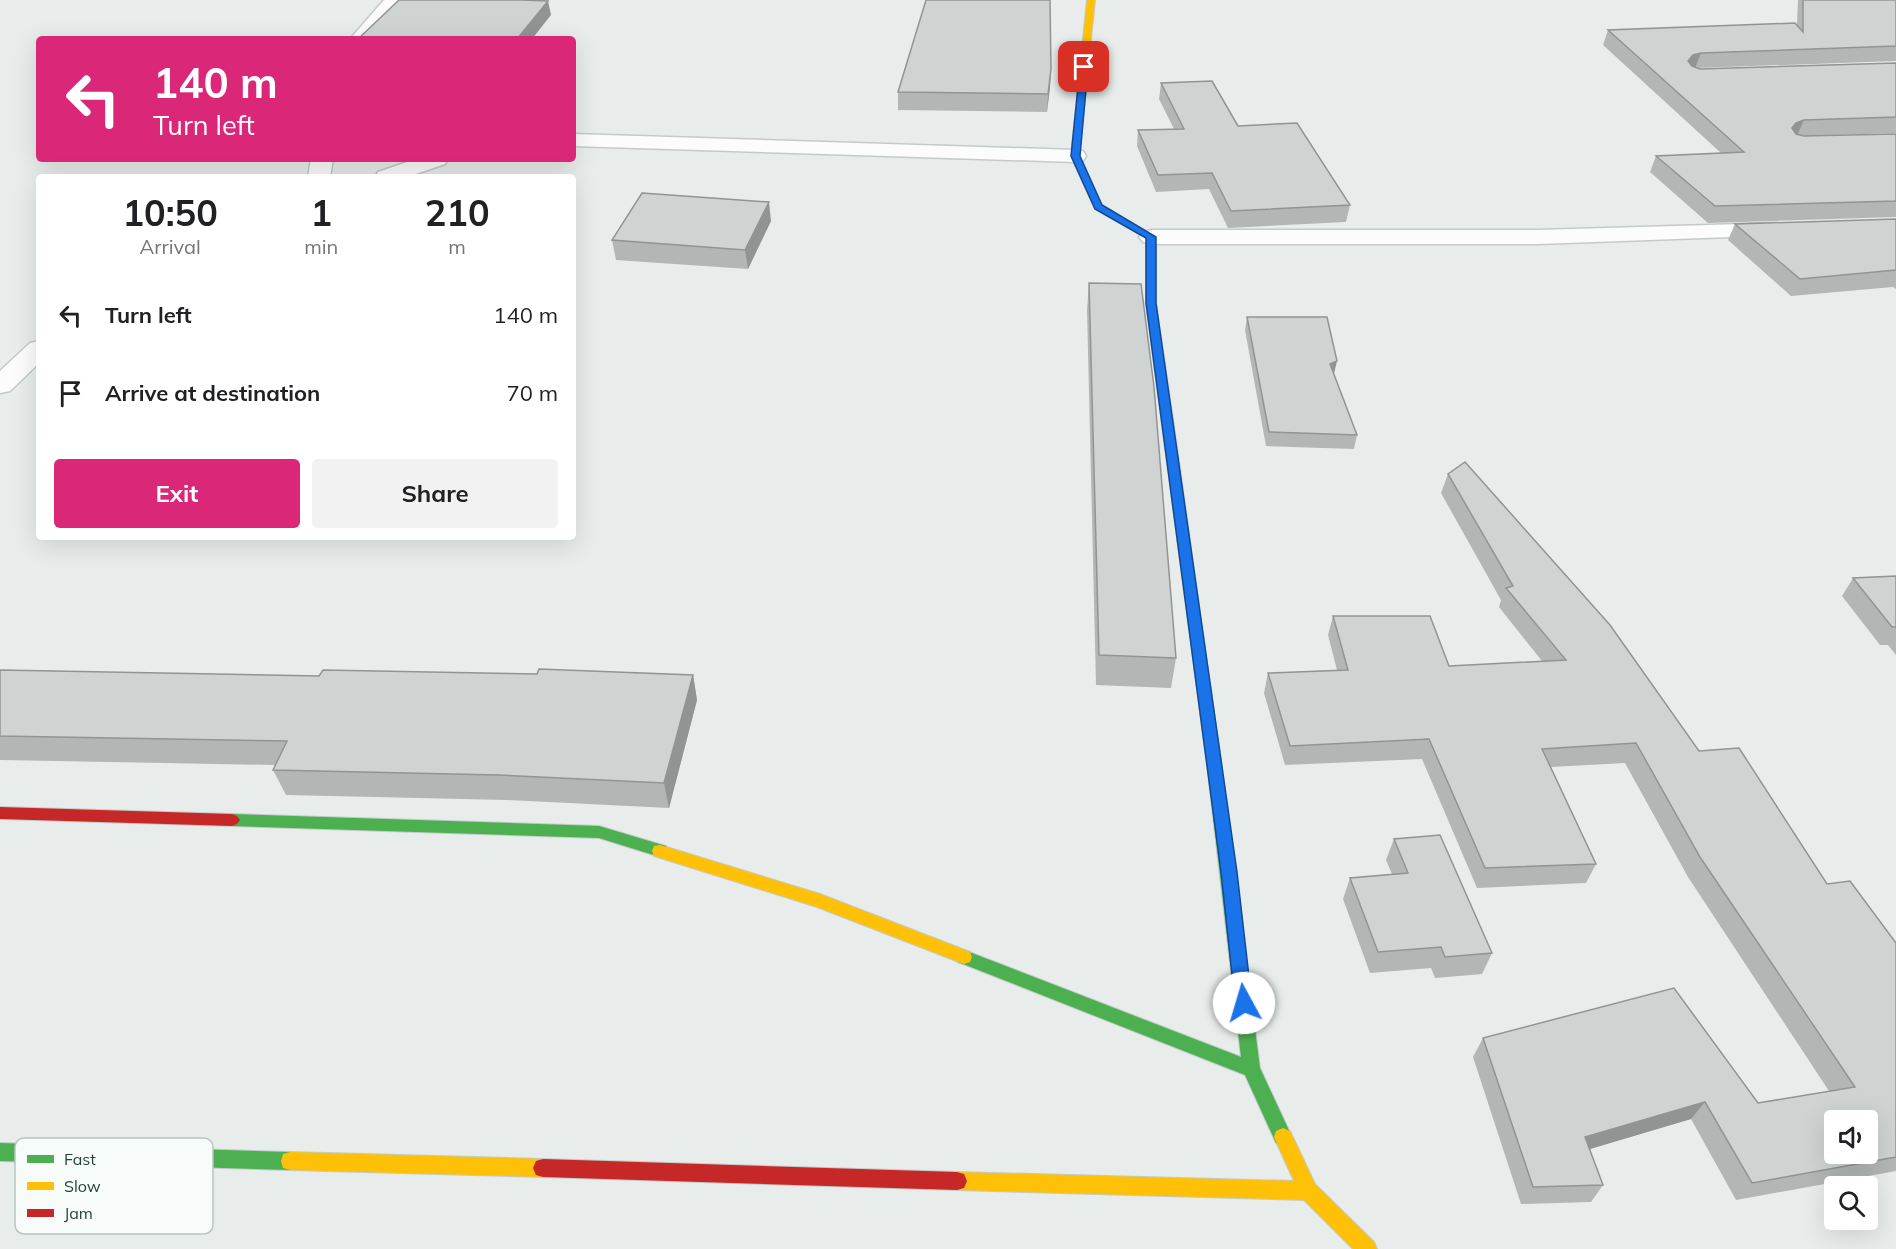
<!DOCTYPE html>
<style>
:root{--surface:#fff;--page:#f2f2f2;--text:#202124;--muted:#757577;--accent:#db2777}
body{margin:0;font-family:Mulish,sans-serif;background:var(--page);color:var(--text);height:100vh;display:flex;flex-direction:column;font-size:22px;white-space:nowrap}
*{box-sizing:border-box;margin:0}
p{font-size:20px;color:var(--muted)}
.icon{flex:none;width:33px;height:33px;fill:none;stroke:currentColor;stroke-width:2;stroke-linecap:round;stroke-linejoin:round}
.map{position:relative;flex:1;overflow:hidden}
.sheet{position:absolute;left:36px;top:174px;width:540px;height:366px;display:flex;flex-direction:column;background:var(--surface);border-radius:6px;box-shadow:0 6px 24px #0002}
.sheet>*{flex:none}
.banner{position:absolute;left:36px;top:36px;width:540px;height:126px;border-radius:6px;box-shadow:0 6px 24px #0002;background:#db2777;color:#fff;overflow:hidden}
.buttons{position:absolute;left:1824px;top:1110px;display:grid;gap:12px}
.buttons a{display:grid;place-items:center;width:54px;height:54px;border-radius:6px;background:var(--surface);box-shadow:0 6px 24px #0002;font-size:30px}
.pin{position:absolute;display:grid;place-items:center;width:51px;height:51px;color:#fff;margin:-26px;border-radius:12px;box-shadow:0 3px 9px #0006}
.me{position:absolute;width:66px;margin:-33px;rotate:354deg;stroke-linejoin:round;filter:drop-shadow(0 0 4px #0008)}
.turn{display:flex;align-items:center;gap:21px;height:126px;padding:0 18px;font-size:27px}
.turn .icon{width:78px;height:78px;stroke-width:2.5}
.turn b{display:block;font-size:42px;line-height:51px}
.eta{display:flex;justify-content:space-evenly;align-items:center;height:102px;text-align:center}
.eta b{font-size:36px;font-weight:700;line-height:42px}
.action{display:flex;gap:12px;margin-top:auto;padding:12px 18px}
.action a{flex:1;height:69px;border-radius:6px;background:var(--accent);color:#fff;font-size:24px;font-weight:700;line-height:69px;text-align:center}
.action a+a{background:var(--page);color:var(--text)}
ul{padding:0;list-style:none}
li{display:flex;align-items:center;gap:18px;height:78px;padding:0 18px}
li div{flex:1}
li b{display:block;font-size:22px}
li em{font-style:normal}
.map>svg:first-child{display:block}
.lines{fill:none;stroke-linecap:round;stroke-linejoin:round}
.street-casing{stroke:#c5cac8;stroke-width:3}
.fast-casing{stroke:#c3cbc8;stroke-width:2}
.slow-casing{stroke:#c3cbc8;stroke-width:2}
.jam-casing{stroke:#c3cbc8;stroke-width:2}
.street{fill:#fcfcfc;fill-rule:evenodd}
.fast{fill:#4caf50;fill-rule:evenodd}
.slow{fill:#ffc107;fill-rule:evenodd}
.jam{fill:#c62828;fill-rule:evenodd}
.wall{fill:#b2b6b5}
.shaded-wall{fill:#919493}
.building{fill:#cfd4d2;stroke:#919493;stroke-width:1.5;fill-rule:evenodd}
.route{fill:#1a73e8;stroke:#114b97;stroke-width:1.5}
.key{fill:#f7fbf9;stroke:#b8c4c0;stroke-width:1.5}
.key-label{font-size:16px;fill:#24423a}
</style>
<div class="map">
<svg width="1896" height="1249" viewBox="0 0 1896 1249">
<rect width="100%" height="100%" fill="#e8edeb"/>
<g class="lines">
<defs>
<g id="street">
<polygon points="384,0 402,0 369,39 350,39"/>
<polygon points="573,134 1075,150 1083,151 1086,156 1083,161 1075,162 573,146"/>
<polygon points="311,159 333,159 330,177 308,177"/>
<polygon points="416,159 448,159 445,164 407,177 375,177 378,172"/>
<polygon points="1777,223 1785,225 1789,230 1785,235 1538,244 1151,244 1143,242 1139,237 1143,232 1151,230 1538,230"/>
<polygon points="39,341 39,363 10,391 0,393 0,371 30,343"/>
</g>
<g id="fast">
<polygon points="1214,758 1219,760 1221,764 1260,1068 1292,1137 1290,1143 1283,1146 1276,1143 1245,1075 958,962 956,957 958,952 964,950 1241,1057 1207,764 1209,760"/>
<polygon points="232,814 599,826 666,846 668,851 666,856 660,857 599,838 232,826 227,824 224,820 227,816"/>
<polygon points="0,1143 290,1152 297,1154 299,1161 297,1168 290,1170 0,1161"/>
</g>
<g id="slow">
<polygon points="1087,0 1095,0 1079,156 1102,205 1156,237 1156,303 1178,455 1172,459 1166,455 1146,303 1146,238 1095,209 1071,156"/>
<polygon points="660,845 820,894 970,952 972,957 970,962 964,964 817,907 654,856 652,851 654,846"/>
<polygon points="1283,1128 1290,1131 1315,1184 1374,1242 1377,1249 1353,1249 1304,1200 957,1190 950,1188 947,1181 950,1174 957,1172 1294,1181 1274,1137 1276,1131"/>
<polygon points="290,1152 543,1159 550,1161 553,1168 550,1175 543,1177 290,1170 283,1168 281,1161 283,1154"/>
</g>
<g id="jam">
<polygon points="1172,451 1178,455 1221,764 1219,768 1209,768 1207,764 1166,455"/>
<polygon points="0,807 232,814 237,816 240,820 237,824 232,826 0,819"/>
<polygon points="543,1159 957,1172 964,1174 967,1181 964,1188 957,1190 543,1177 536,1175 533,1168 536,1161"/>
</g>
</defs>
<use href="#street" class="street-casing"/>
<use href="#fast" class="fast-casing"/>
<use href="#slow" class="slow-casing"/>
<use href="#jam" class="jam-casing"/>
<use href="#street" class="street"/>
<use href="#fast" class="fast"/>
<use href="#slow" class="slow"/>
<use href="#jam" class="jam"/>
</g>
<g class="wall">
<polygon points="1798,0 1896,0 1896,61 1696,68 1700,69 1896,63 1896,133 1802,136 1896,134 1896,217 1708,223 1650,172 1656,156 1721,153 1603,45 1608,30 1797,25"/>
<polygon points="1051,69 1050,87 1047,112 898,110 898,92"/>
<polygon points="1161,83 1238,126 1350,205 1346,222 1228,228 1209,189 1156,192 1137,146 1138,130 1174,129 1159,99"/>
<polygon points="1896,219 1896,289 1893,287 1791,296 1728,240 1735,224"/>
<polygon points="771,221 748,269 616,260 612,240"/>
<polygon points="1089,283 1176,658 1171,688 1096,685 1087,310"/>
<polygon points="1247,317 1334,374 1357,435 1354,449 1266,446 1245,330"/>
<polygon points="1448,474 1699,751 1827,884 1896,943 1896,1171 1736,1200 1691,1119 1590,1149 1603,1185 1591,1202 1521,1204 1473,1057 1483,1038 1758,1103 1829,1091 1688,877 1625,763 1551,767 1596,864 1586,883 1477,888 1422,759 1285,765 1264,693 1268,673 1337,670 1328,635 1333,616 1449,666 1542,661 1499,607 1501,600 1441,493"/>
<polygon points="1896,576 1896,655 1888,645 1880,645 1842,596 1853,578"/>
<polygon points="0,670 319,676 537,674 693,675 697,700 669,808 507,800 286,795 273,770 275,765 0,760"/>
<polygon points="1394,839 1492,953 1482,974 1435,978 1431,968 1370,973 1343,899 1350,878 1392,874 1386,860"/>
</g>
<g class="shaded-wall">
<polygon points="548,1 551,15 532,39 517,39"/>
<polygon points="1701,53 1695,68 1683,76 1688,61 1693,55"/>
<polygon points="1051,69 1050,87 1047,112 1048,94"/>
<polygon points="1804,120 1797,136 1792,128 1796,123"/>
<polygon points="769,202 771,221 748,269 745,250"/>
<polygon points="1337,361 1334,374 1330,364"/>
<polygon points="693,675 697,700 669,808 664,783"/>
<polygon points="1705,1102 1691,1119 1573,1154 1585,1137"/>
</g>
<g class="building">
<polygon points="399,0 522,0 548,1 517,39 358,39"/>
<polygon points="926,0 1050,0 1051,69 1048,94 898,92"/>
<polygon points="1803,0 1896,0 1896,46 1701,53 1693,55 1688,61 1692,66 1700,69 1896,63 1896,117 1804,120 1796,123 1792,128 1796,134 1804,136 1896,134 1896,201 1715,206 1656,156 1744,152 1608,30 1795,23 1803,32"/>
<polygon points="1212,81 1238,126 1297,123 1350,205 1231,211 1212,173 1158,175 1138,130 1184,129 1161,83"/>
<polygon points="642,193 769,202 745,250 612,240"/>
<polygon points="1896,219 1896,270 1800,279 1735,224"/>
<polygon points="1089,283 1141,284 1154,387 1176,658 1099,655"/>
<polygon points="1247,317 1327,317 1337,361 1330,364 1357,435 1269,432"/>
<path d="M 1465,462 L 1610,625 L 1699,751 L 1739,748 L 1827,884 L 1850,881 L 1896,943 L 1896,1157 L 1752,1183 L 1705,1102 L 1585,1137 L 1603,1185 L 1533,1187 L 1483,1038 L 1674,988 L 1758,1103 L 1855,1087 L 1700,857 L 1636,743 L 1542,749 L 1596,864 L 1485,868 L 1429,739 L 1290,746 L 1268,673 L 1348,670 L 1333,616 L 1430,616 L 1449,666 L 1566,660 L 1506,588 L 1513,586 L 1448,474 ZM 1834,1120 L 1868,1120 L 1868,1154 L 1834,1154 Z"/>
<polygon points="1896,576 1896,627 1892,627 1853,578"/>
<polygon points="539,669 693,675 664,783 498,775 273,770 287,741 0,736 0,670 319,676 323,670 537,674"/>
<polygon points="1440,835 1492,953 1445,957 1441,947 1378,952 1350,878 1408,873 1394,839"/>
</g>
<polygon class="route" points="1084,64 1088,67 1080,156 1102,205 1156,237 1156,303 1237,872 1252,1003 1250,1009 1244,1011 1237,1009 1235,1003 1221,872 1146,303 1146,238 1095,209 1071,156 1080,67"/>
<rect x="15" y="1138" width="198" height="96" rx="9" class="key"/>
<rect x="27" y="1155" width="27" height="8" fill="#4caf50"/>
<rect x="27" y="1182" width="27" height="8" fill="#ffc107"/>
<rect x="27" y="1209" width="27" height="8" fill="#c62828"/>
<g class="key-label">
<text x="64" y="1165">Fast</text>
<text x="64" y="1192">Slow</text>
<text x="64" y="1219">Jam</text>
</g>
</svg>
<div class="buttons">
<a><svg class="icon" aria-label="sound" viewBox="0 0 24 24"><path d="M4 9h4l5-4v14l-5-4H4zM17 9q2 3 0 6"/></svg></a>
<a><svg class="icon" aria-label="search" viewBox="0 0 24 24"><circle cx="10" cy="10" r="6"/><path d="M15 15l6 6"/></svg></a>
</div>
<div class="pin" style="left:1084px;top:67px;background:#d93025"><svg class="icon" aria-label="arrive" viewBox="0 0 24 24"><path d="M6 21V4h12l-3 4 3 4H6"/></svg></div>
<svg class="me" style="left:1244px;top:1003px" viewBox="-20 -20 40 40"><circle r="19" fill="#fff"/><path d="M0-13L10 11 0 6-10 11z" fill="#1a73e8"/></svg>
<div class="banner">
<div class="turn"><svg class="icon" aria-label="left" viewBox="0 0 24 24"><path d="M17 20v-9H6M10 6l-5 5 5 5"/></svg><div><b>140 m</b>Turn left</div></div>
</div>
<section class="sheet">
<div class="eta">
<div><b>10:50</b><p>Arrival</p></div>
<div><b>1</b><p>min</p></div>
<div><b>210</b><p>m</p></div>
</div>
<ul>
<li><svg class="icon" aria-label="left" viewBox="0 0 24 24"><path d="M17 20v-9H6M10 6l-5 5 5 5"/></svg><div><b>Turn left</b></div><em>140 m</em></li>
<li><svg class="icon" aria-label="arrive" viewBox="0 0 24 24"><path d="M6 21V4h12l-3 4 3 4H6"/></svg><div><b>Arrive at destination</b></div><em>70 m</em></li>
</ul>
<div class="action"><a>Exit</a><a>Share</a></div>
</section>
</div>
